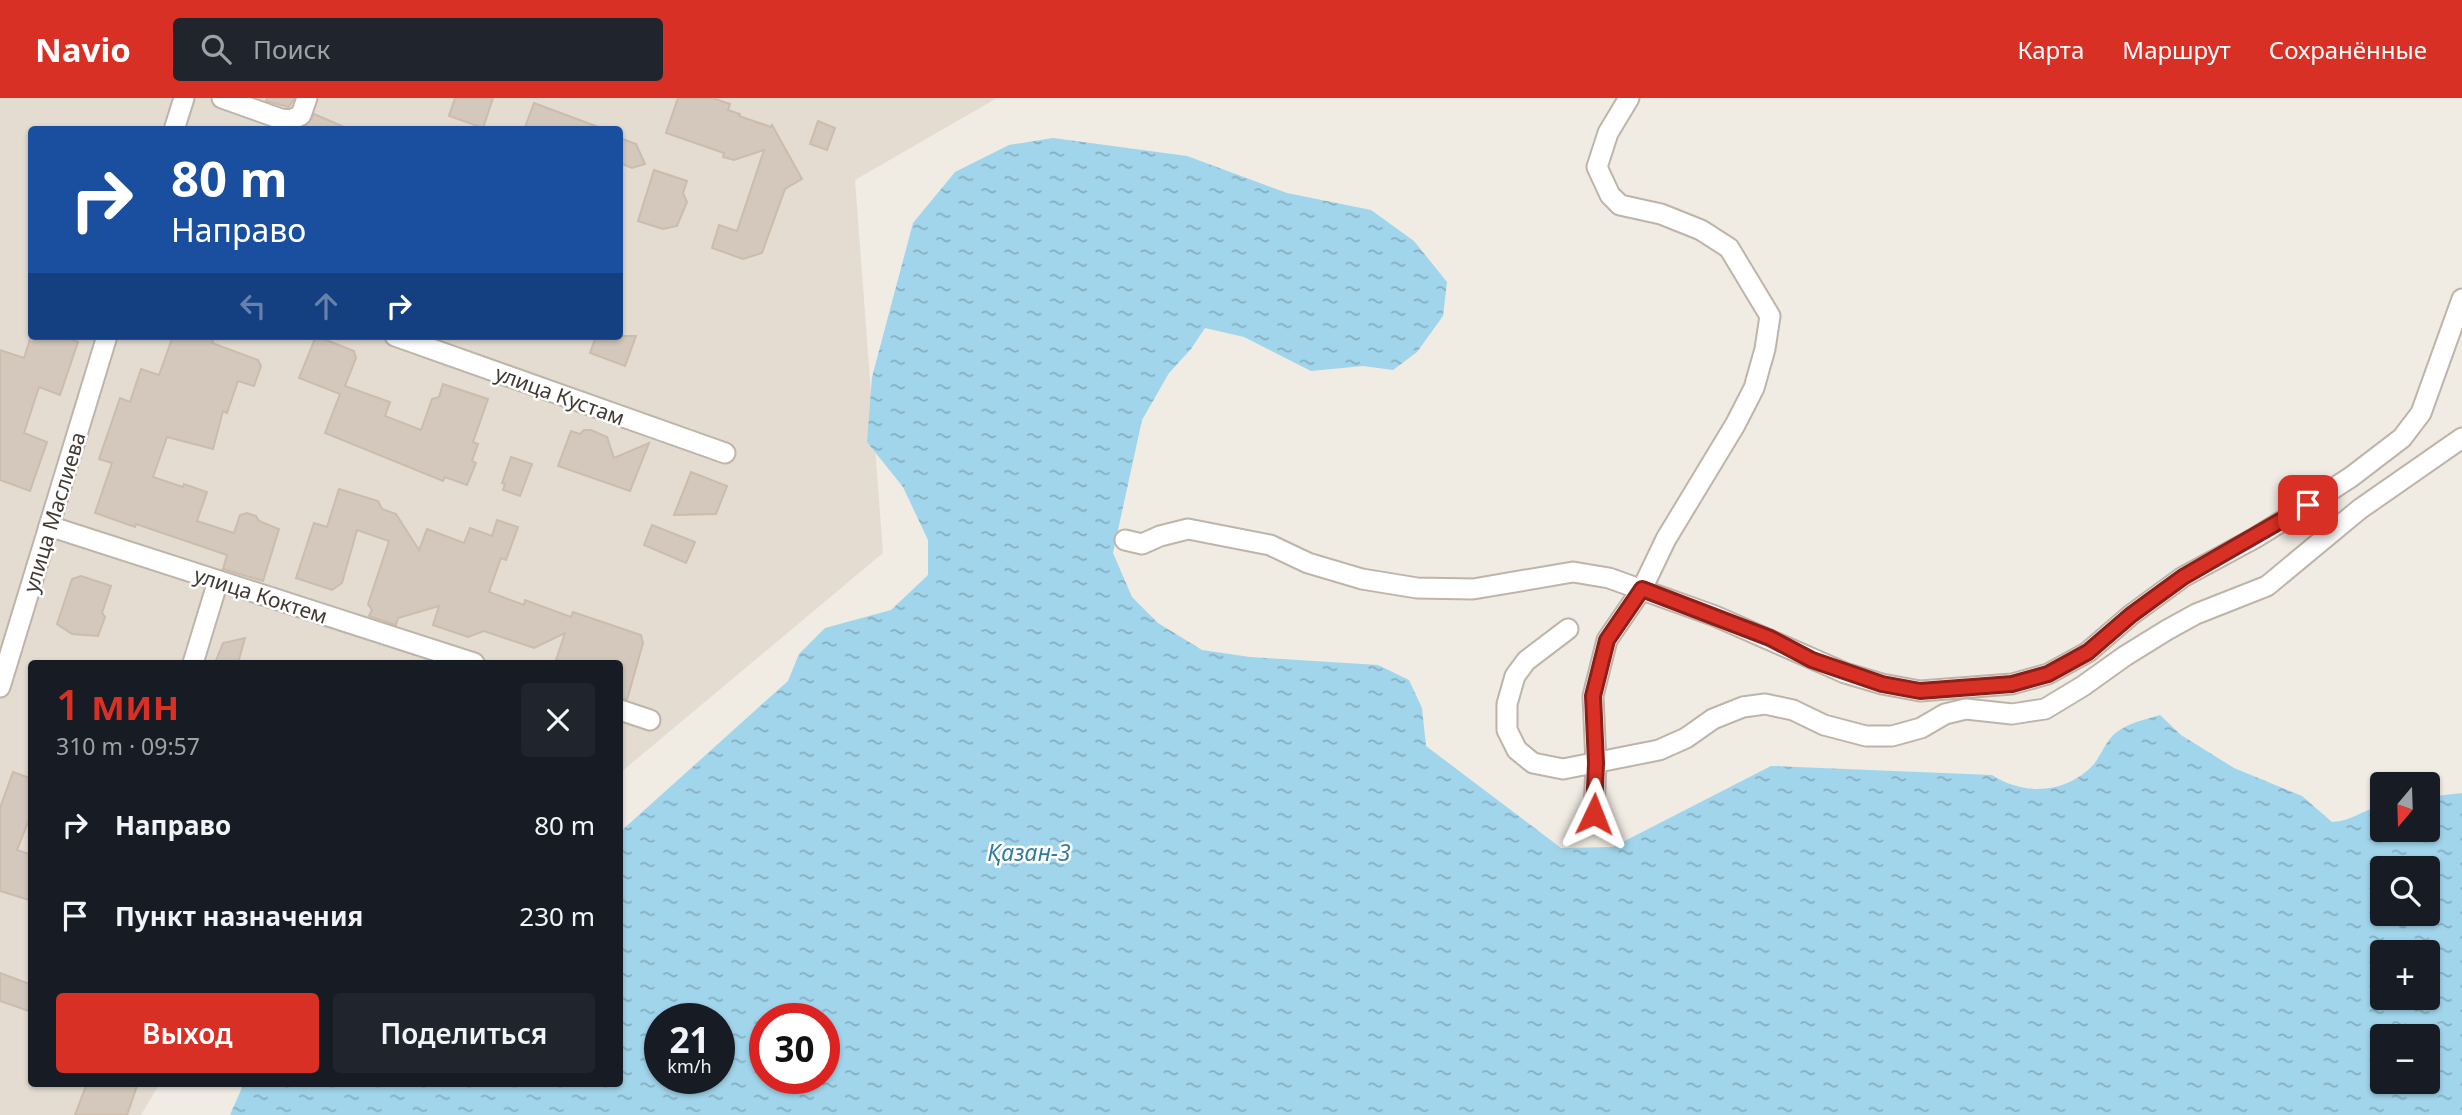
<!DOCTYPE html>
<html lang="ru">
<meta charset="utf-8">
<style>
:root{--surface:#171b24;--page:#20242c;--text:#f1f3f6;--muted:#9ea1a6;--accent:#d93025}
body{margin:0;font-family:"Noto Sans",sans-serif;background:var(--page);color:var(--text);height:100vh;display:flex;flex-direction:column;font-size:26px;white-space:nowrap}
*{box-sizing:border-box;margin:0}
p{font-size:23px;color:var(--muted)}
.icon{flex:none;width:38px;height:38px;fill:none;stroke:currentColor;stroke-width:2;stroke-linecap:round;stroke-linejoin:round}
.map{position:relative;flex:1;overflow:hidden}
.panel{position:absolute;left:28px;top:562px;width:595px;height:427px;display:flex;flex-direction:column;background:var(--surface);border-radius:7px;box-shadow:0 2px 5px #0004}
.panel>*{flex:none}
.hud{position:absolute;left:28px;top:28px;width:595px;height:214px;border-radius:7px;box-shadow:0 2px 5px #0004;background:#1a4fa0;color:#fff;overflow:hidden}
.needle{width:46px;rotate:199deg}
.fabs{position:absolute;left:2370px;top:674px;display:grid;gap:14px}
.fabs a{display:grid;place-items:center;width:70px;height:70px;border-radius:7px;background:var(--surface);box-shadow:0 2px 5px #0004;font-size:35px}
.speed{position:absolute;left:644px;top:905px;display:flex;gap:14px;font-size:35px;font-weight:700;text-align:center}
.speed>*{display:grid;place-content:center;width:91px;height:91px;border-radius:50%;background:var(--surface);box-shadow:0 2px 5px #0004;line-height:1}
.speed small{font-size:18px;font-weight:400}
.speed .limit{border:10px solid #d22;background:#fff;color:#111}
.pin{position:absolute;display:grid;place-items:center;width:60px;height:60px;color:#fff;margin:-30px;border-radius:14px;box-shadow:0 4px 10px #0006}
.me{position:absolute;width:77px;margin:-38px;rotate:2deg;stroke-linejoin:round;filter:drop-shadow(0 0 5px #0008)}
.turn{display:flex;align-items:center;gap:24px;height:147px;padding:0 28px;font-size:32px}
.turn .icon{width:91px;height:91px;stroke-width:2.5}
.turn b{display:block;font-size:49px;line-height:60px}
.lanes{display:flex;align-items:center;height:66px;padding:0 28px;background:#0003;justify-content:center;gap:35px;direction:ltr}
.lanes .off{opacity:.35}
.round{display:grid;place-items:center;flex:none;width:74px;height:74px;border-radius:7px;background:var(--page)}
.overview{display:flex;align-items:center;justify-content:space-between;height:119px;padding:0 28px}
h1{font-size:42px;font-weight:600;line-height:52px;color:var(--accent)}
.button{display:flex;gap:14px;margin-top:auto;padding:14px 28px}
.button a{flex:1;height:80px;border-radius:7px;background:var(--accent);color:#fff;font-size:28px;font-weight:600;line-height:80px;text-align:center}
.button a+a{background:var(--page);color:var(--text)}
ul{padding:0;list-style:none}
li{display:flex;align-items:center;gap:21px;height:91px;padding:0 28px}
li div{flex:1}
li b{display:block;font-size:26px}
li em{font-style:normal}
header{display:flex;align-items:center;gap:42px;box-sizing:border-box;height:98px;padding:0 35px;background:var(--accent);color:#fff}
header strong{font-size:33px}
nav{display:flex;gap:38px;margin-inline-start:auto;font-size:24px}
.search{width:490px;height:63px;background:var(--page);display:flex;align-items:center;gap:18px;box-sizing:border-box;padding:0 24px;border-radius:7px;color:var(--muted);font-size:26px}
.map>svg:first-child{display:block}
.residential{fill:#e4dcd1;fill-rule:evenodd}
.water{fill:url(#water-ripples);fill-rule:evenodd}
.building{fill:#d4c8bc;stroke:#cbbcad;stroke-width:2}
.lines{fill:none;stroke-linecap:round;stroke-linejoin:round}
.street-casing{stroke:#beb4a9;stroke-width:23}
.street{stroke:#fff;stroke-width:19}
.route-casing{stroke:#8d1f18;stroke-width:18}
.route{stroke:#d93025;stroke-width:12}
.labels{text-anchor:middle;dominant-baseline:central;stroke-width:5;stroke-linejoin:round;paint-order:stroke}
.street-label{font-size:21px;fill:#413a34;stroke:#fff}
.water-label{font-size:23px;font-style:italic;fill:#327c9e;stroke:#fff}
</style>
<header>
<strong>Navio</strong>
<div class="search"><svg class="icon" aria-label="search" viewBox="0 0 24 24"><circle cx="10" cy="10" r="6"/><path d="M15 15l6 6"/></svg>Поиск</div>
<nav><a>Карта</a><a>Маршрут</a><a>Сохранённые</a></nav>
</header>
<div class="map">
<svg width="2462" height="1017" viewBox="0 0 2462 1017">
<defs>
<pattern id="water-ripples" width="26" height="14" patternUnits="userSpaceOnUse" patternTransform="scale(1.75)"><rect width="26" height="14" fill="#a1d5eb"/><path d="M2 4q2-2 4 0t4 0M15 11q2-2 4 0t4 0" fill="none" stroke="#85aebf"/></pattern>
</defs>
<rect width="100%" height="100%" fill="#f0ebe3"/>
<path class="residential" d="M 0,0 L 997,0 L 855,82 L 883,455 L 620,675 L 620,565 L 32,565 L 32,985 L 160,985 L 141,1017 L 0,1017 ZM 32,32 L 620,32 L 620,238 L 32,238 Z"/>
<path class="water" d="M 1053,40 L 1187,58 L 1287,95 L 1371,112 L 1414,143 L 1447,184 L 1443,218 L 1417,254 L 1393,272 L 1363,268 L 1311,273 L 1244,239 L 1205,230 L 1191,251 L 1169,275 L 1142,322 L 1113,455 L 1132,499 L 1158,525 L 1202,552 L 1250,559 L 1378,567 L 1409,582 L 1422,610 L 1426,648 L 1561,750 L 1613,749 L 1771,668 L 1992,677 C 2024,698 2067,696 2094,666 C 2102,656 2108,638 2120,632 C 2132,624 2147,621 2160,617 L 2181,637 L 2234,670 L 2302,698 L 2332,724 C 2352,723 2363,712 2382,707 L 2382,732 L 2427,732 L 2427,699 L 2462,695 L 2462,1017 L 230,1017 L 244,985 L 620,985 L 620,734 L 788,583 L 799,556 L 825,530 L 891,512 L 928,477 L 928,442 L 903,389 L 867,344 L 872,279 L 913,125 L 955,74 L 1009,47 ZM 2382,770 L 2427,770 L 2427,816 L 2382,816 ZM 2382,854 L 2427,854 L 2427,900 L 2382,900 ZM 660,920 L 719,920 L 719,980 L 660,980 ZM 765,920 L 824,920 L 824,980 L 765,980 ZM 2382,938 L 2427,938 L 2427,984 L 2382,984 Z"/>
<g class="building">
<polygon points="267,0 294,0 289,9 266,3"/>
<polygon points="455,0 493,0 483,30 449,18"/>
<polygon points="678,0 712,0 730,6 728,12 740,16 739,18 771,29 772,27 802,81 785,91 762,155 743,161 712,150 719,127 737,133 764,52 734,62 723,59 724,55 666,35"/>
<polygon points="534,5 601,30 601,32 524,32"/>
<polygon points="314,16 351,32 299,32 307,27"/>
<polygon points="818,23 835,30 827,52 810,46"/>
<polygon points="620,40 636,46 645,66 632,70 620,65"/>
<polygon points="654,72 687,83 683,95 687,104 677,128 663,131 638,123"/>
<polygon points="31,238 62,238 78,244 60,297 39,289 24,335 47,344 30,393 0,382 0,252 24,260"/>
<polygon points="173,238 215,238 212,245 258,262 261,268 254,288 238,283 227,315 223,313 213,351 167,339 153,379 183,389 184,386 207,394 197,423 234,435 240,417 247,415 256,418 259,423 279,431 263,483 223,471 227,457 136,426 135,429 95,415 112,365 99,361 120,300 130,304 141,271 159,277"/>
<polygon points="316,238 354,253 356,260 345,288 390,304 385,318 421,332 432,301 439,299 443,286 488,301 473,344 478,346 472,363 476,365 467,387 445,379 443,383 325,335 340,296 299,280"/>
<polygon points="596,238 636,238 625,268 590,255"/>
<polygon points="584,332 591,332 607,339 614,360 649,345 630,393 558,368 571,333 580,336"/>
<polygon points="511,359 532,366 520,398 503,392 505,386 502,385"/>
<polygon points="691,374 727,388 716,416 674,417"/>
<polygon points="339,391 378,403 382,411 396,416 419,452 427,431 464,445 470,430 492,438 497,422 518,429 506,462 501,460 489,494 524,507 525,502 571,519 573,514 641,537 643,545 627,602 620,600 620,565 567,565 556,562 565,535 534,550 484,533 468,539 433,527 439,508 398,520 396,527 369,518 372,512 368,506 389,443 357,432 342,485 332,492 296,480 314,425 327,429"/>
<polygon points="652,427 695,444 686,465 644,447"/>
<polygon points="81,478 111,488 102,515 105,519 98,538 72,536 57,526 72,481"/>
<polygon points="245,540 238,565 215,565 223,545"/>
<polygon points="13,674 32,681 32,714 17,752 32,757 32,803 0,793 0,710"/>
<polygon points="0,875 32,887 32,914 0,903"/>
<polygon points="87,985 138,985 127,1017 75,1017"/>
</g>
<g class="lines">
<defs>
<g id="street">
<polyline points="222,0 281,21 291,22 301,17 307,0"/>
<polyline points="174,32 184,0"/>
<polyline points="395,238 725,355"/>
<polyline points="49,428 474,565"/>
<polyline points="1125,442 1142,446 1160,438 1188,431 1270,447 1308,465 1362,481 1417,490 1473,491 1573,474 1609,480 1715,518 1845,575 1882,586 1920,593 2012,586 2048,576 2088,554 2131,517 2183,479 2255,440 2308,407 2351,379 2402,340 2421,315 2462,201"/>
<polyline points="1568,531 1526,563 1515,578 1507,606 1507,632 1517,652 1533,665 1563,671 1659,652 1686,640 1713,621 1743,609 1765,606 1793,612 1824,627 1866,638 1892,638 1921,630 1945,616 1966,611 2012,616 2045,611 2083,588 2125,558 2167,532 2196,516 2267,488 2360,411 2462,340"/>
<polyline points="193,565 218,483"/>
<polyline points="0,589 107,238"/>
<polyline points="620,612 650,622"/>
<polyline points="1594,716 1596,665 1593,598 1607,542 1642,491 1666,441 1735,327 1754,290 1765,251 1770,218 1729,150 1701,132 1661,116 1620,107 1610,97 1597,69 1608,35 1629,0"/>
</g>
</defs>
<use href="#street" class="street-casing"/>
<use href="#street" class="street"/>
</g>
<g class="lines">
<defs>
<polyline id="route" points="1594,716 1596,665 1593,598 1607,542 1642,491 1770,540 1812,562 1882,586 1920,593 2012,586 2048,576 2088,554 2131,517 2183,479 2308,407"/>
</defs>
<use href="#route" class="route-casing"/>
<use href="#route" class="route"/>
</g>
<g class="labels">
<g class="street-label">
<text transform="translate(560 297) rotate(20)">улица Кустам</text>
<text transform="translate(54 414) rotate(-73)">улица Маслиева</text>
<text transform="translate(261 497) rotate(18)">улица Коктем</text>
</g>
<g class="water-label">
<text x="1029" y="754">Қазан-3</text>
</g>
</g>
</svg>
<div class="fabs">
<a><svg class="needle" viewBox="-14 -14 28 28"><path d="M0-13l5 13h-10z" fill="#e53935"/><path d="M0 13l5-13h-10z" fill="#9ea1a6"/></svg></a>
<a><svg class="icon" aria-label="search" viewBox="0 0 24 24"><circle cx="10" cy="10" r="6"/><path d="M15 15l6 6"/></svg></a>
<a>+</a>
<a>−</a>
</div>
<div class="speed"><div>21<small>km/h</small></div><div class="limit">30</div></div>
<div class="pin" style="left:2308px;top:407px;background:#d93025"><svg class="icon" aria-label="arrive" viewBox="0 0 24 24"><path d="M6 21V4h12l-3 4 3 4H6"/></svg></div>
<svg class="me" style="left:1594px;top:716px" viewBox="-20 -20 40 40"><path d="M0-17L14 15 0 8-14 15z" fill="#d93025" stroke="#fff" stroke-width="4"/></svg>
<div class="hud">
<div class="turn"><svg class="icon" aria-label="right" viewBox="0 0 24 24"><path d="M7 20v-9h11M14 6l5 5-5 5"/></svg><div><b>80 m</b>Направо</div></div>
<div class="lanes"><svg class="icon off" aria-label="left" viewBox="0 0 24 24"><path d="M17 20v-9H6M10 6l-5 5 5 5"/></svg><svg class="icon off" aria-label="ahead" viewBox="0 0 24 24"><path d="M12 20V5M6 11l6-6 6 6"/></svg><svg class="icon" aria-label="right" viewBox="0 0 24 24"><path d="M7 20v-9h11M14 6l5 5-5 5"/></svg></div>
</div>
<section class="panel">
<div class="overview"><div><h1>1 мин</h1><p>310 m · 09:57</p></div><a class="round"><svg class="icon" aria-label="close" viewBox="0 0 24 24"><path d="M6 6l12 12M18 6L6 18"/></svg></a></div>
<ul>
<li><svg class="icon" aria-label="right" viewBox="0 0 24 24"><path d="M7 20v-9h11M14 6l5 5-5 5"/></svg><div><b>Направо</b></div><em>80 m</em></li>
<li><svg class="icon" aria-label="arrive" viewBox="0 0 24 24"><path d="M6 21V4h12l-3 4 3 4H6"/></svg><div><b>Пункт назначения</b></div><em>230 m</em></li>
</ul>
<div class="button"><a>Выход</a><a>Поделиться</a></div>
</section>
</div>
